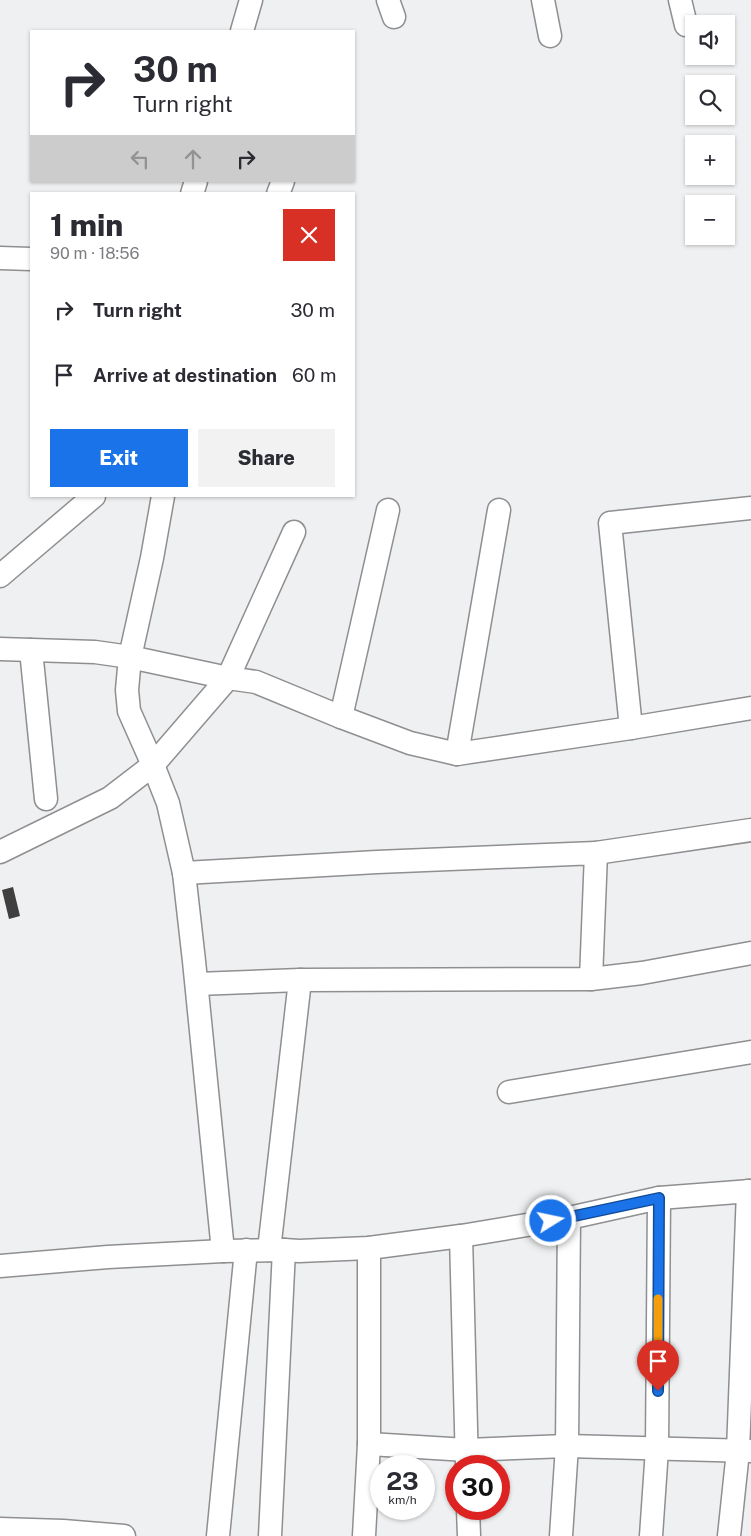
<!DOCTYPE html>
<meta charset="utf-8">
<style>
:root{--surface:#fff;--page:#f2f2f3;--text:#2b2b33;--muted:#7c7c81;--accent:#1a73e8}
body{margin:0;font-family:"Public Sans",sans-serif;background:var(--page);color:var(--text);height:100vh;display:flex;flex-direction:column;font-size:19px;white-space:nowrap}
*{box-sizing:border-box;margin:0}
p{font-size:16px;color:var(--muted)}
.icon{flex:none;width:28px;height:28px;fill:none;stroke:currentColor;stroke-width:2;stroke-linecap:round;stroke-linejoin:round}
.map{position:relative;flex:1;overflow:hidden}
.drawer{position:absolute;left:30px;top:192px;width:325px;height:305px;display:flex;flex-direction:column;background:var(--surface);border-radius:0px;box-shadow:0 1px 4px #0004}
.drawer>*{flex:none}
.banner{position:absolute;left:30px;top:30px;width:325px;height:152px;border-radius:0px;box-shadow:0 1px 4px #0004;background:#fff;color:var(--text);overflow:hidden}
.fabs{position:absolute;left:685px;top:15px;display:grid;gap:10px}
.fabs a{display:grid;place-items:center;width:50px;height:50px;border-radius:0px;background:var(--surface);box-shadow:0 1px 4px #0004;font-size:25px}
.speed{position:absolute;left:370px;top:1455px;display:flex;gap:10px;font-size:25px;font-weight:700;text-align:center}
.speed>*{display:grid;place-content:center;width:65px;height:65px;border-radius:50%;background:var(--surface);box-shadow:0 1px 4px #0004;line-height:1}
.speed small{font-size:12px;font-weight:400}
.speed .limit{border:8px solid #d22;background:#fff;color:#111}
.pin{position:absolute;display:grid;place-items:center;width:42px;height:42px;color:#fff;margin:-51px -21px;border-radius:50% 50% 50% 0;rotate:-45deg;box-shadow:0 0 5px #0007}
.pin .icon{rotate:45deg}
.me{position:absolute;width:55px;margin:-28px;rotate:80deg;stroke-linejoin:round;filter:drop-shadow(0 0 4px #0008)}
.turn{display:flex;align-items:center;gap:18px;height:105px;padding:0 20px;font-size:22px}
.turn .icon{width:65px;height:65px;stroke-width:2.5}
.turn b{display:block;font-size:35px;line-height:42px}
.lanes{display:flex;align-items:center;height:48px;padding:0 20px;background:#0003;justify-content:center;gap:25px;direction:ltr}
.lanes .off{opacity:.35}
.round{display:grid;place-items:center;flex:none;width:52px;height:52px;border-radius:0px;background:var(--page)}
.head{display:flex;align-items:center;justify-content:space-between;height:85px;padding:0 20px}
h1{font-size:30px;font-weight:800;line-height:38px}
.cta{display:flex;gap:10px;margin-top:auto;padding:10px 20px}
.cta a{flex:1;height:58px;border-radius:0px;background:var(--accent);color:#fff;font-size:20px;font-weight:800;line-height:58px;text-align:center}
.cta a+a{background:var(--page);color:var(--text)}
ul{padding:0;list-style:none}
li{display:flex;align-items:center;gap:15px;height:65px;padding:0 20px}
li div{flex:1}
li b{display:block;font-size:19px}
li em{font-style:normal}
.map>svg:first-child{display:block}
.building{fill:#3f3f40}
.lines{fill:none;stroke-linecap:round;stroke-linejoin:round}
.minor-casing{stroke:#8f8f91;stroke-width:25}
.minor{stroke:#fff;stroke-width:22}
.route-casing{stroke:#114b97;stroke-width:12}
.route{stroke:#1a73e8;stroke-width:9}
.slow{stroke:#f59e0b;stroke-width:9}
</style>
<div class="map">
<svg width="751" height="1536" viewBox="0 0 751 1536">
<rect width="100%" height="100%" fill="#eff0f1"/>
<polygon class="building" points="13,887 20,916 9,919 2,890"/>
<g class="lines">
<defs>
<g id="minor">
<polyline points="388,0 394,17"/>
<polyline points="543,0 550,36"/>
<polyline points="680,0 686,25"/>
<polyline points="242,31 251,0"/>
<polyline points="192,194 196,181"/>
<polyline points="278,194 283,181"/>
<polyline points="0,258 31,259"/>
<polyline points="163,496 152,558 130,657 127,690 129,711 153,765 168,803 184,873 194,961 223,1251"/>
<polyline points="0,576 94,496"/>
<polyline points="0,649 95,652 130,657 228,678 294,532"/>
<polyline points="31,650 46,799"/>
<polyline points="341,717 388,510"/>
<polyline points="631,728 610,523 751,508"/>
<polyline points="457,754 499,510"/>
<polyline points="0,852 110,798 153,765 228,678 256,682 341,717 410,743 457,754 631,728 751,708"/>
<polyline points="596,853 751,830"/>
<polyline points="184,873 377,862 596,853 591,979"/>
<polyline points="197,984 300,980 591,979 642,973 751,953"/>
<polyline points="509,1092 751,1052"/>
<polyline points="461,1236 467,1466"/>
<polyline points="269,1250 300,980"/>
<polyline points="0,1266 108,1257 223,1251 284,1250 299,1251 369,1248 461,1236 569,1218 659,1198 751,1191"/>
<polyline points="369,1444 467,1450 567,1446 751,1451"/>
<polyline points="468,1509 469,1536"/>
<polyline points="0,1529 63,1531 124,1536"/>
<polyline points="218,1536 246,1250"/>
<polyline points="270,1536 284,1250"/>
<polyline points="364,1536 369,1444 369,1248"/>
<polyline points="561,1536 567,1446 569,1218"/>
<polyline points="651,1536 657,1449 659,1198"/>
<polyline points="729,1536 738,1451 748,1191"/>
</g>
</defs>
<use href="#minor" class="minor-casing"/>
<use href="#minor" class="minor"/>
</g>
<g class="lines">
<defs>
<polyline id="route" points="551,1221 659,1198 658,1391"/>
</defs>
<use href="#route" class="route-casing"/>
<use href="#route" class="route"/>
<polyline class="slow" points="658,1360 658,1299"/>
</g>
</svg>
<div class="fabs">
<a><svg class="icon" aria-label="sound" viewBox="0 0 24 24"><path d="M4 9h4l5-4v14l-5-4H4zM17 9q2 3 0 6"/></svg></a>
<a><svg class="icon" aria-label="search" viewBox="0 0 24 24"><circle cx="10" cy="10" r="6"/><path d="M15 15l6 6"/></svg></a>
<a>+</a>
<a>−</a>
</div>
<div class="speed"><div>23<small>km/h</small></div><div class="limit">30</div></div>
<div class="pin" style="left:658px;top:1391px;background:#d93025"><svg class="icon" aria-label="arrive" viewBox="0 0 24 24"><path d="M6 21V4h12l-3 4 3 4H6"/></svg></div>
<svg class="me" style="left:551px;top:1221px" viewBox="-20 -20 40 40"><circle r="17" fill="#1a73e8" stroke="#fff" stroke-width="3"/><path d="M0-11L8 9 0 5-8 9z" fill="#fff"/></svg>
<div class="banner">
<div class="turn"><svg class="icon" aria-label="right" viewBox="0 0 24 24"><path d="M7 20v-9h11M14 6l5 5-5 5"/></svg><div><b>30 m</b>Turn right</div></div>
<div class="lanes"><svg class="icon off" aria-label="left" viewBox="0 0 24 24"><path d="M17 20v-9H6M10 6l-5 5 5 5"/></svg><svg class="icon off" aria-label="ahead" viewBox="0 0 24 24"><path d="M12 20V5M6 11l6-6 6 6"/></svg><svg class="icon" aria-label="right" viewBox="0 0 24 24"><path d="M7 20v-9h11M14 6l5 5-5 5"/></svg></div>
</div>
<section class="drawer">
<div class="head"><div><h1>1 min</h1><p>90 m · 18:56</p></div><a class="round" style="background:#d93025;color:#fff"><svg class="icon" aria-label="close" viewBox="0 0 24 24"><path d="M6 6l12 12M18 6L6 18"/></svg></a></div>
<ul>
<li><svg class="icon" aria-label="right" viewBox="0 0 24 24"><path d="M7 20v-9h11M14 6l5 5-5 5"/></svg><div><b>Turn right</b></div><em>30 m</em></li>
<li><svg class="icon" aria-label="arrive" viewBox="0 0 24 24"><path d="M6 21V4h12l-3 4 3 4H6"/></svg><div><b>Arrive at destination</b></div><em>60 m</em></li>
</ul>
<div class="cta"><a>Exit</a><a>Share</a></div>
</section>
</div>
